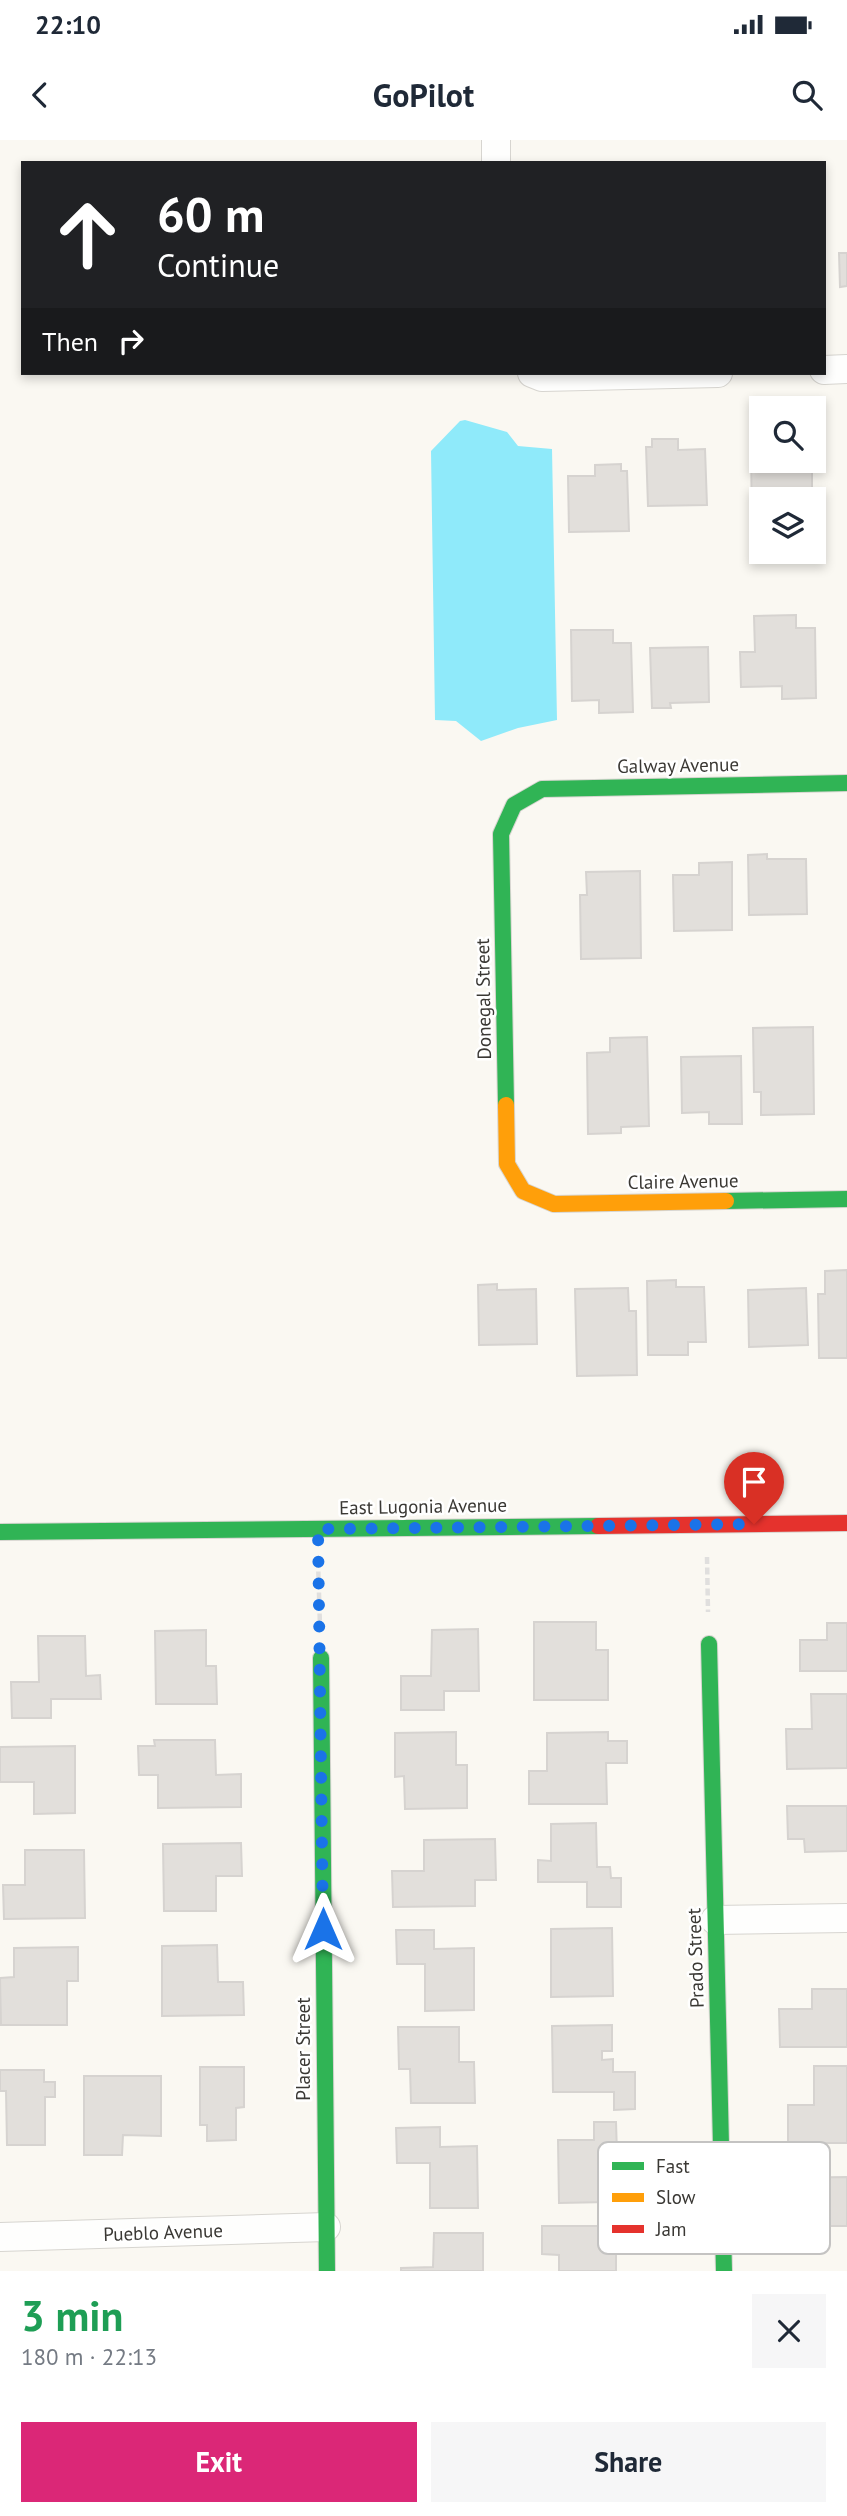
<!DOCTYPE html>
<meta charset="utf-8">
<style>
:root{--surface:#fff;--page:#f6f6f7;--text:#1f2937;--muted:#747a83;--accent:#db2777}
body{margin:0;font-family:"PT Sans",sans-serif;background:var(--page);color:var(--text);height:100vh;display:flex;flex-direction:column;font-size:26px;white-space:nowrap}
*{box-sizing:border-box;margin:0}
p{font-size:23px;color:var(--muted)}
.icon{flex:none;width:38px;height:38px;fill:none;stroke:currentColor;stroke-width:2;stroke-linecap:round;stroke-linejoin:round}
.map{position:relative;height:2131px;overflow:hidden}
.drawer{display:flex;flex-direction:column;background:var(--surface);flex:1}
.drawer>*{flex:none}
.guide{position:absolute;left:21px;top:21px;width:805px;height:214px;border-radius:0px;box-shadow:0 4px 10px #0003;background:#202124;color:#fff;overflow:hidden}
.controls{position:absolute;left:749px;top:256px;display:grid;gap:14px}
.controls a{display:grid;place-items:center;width:77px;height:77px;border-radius:0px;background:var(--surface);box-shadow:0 4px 10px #0003;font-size:35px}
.pin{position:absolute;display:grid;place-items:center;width:60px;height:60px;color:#fff;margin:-72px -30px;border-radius:50% 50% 50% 0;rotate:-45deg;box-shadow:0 0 7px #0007}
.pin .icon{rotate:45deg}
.me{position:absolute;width:77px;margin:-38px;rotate:0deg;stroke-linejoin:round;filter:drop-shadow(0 0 5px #0008)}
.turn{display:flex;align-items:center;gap:24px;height:147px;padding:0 21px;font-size:32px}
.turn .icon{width:91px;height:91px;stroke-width:2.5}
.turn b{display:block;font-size:49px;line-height:60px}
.then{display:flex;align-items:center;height:66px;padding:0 21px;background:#0003;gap:14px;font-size:26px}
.round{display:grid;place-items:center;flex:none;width:74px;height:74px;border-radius:0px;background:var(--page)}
.summary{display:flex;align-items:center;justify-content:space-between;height:119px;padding:0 21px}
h1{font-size:42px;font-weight:700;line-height:52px;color:#1e9e55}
.action{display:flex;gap:14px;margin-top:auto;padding:14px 21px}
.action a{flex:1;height:80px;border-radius:0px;background:var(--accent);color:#fff;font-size:28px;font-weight:700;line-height:80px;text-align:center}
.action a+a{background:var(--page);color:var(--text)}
.status{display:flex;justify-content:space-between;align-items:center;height:49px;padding:0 35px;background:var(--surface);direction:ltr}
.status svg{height:19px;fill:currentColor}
header{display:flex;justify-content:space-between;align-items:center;height:91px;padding:0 21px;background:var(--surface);font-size:32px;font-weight:700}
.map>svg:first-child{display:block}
.water{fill:#8feafa}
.building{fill:#e2dfdb;stroke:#d6d3d0;stroke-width:2}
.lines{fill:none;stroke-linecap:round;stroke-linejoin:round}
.street-casing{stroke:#d7d5d0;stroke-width:30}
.fast-casing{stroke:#d7d5d0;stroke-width:18}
.slow-casing{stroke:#d7d5d0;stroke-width:18}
.jam-casing{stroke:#d7d5d0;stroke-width:18}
.path{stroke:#e0dfde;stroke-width:4.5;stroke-dasharray:7 3.5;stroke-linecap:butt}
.street{stroke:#fefefd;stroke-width:28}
.fast{stroke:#30b455;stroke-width:16}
.slow{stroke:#ff9f0a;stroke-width:16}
.jam{stroke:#e5322d;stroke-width:16}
.route{stroke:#1a73e8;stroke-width:12;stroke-dasharray:0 21.6}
.labels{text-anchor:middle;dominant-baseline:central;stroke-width:5;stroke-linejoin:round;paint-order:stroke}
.street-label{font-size:19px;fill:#3a3834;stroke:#fff}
.key{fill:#fff;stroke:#c4c3c2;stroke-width:2}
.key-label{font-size:19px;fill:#3a3834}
</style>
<div class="status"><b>22:10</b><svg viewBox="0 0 49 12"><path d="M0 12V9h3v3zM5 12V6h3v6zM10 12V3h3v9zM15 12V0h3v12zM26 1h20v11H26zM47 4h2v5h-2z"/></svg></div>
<header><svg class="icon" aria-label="back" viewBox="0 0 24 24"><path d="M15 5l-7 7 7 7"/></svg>GoPilot<svg class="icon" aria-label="search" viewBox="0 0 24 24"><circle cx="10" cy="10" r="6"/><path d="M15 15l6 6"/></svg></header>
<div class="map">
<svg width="847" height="2131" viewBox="0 0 847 2131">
<rect width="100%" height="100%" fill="#faf8f2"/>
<polygon class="water" points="465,280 507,292 518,306 552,309 557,580 518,588 481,601 456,581 435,580 431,311 460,281"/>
<g class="building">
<polygon points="839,113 847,113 847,146 840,147"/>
<polygon points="652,299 678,299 678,310 705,309 707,365 648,366 646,307 652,307"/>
<polygon points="761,310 761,320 812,320 812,359 761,359 761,384 752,384 751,311"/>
<polygon points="621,324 621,331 627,331 629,391 569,392 568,336 595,336 595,325"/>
<polygon points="796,475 796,488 815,488 816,558 782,559 782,546 741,547 740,512 755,512 754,476"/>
<polygon points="571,490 613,490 613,503 631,503 633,572 599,573 599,560 572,561"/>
<polygon points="708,507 709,562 670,563 671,568 652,568 650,508"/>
<polygon points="767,714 767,719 806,719 807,774 749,775 748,715"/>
<polygon points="732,722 732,790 674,791 673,735 699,735 699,723"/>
<polygon points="640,731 641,818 581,819 580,755 587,755 586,732"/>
<polygon points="813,887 814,974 761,975 761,952 754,952 753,888"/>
<polygon points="647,897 649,986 621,987 621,993 588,994 587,913 610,912 610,898"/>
<polygon points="741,916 742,984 709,984 709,972 682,973 681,917"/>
<polygon points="847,1130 847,1218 819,1218 818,1154 825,1154 825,1131"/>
<polygon points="676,1140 676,1147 704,1147 706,1202 688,1202 688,1215 648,1215 647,1141"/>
<polygon points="497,1144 497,1150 536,1149 537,1204 479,1205 478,1145"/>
<polygon points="628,1148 629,1171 636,1171 637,1235 577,1236 575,1149"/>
<polygon points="806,1148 808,1205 749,1207 748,1150"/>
<polygon points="534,1482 596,1482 596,1510 608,1510 608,1560 534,1560"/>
<polygon points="827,1483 847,1483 847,1531 800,1531 800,1500 827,1500"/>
<polygon points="478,1489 479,1551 444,1551 444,1570 401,1570 401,1536 431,1536 432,1490"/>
<polygon points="206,1490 206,1526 216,1526 217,1564 156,1564 155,1491"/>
<polygon points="38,1496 85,1496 86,1536 100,1535 101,1559 51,1559 51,1578 12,1578 11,1542 39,1542"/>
<polygon points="811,1554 847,1554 847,1628 787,1629 786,1589 812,1589"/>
<polygon points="456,1592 456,1625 467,1625 467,1668 405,1669 404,1636 395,1637 395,1593"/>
<polygon points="608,1592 608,1601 627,1601 627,1623 606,1623 607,1664 529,1664 529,1631 547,1631 547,1593"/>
<polygon points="154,1600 215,1600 216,1635 241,1634 241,1667 158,1668 158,1635 139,1635 138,1606 155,1606"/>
<polygon points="75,1606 75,1673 34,1674 34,1642 0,1642 0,1607"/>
<polygon points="787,1666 847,1666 847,1711 805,1712 804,1699 788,1699"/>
<polygon points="596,1683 597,1727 610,1727 611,1738 621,1738 621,1767 587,1767 587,1742 538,1742 538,1720 551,1721 551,1684"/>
<polygon points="495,1699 496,1740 475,1740 475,1766 393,1767 392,1731 424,1731 424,1700"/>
<polygon points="241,1703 242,1736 216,1736 216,1771 164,1771 163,1704"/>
<polygon points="25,1710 84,1710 85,1778 4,1779 3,1745 25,1745"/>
<polygon points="612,1788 613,1856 551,1857 551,1789"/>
<polygon points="396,1790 434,1790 434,1809 474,1808 474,1870 425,1871 425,1824 397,1824"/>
<polygon points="217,1805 218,1842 243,1842 244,1875 162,1876 162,1806"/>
<polygon points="78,1807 78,1841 67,1841 67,1885 1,1885 0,1838 14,1837 14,1808"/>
<polygon points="812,1849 847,1849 847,1907 780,1907 779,1869 812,1869"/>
<polygon points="612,1885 612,1911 602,1911 602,1920 613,1919 613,1932 635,1932 635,1969 614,1970 614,1952 553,1952 552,1886"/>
<polygon points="398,1887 459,1887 459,1922 474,1922 475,1963 411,1963 410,1929 399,1929"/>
<polygon points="814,1926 847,1926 847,2003 788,2003 788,1965 814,1965"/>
<polygon points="200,1927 244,1927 244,1967 236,1968 236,2000 207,2001 207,1985 200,1985"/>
<polygon points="0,1930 44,1930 44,1942 55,1942 55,1957 45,1957 45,2005 7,2005 6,1951 0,1951"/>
<polygon points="84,1936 161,1936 161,1996 123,1995 122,2015 84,2015"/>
<polygon points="594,1982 616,1982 617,2013 606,2014 607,2062 559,2063 558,2000 594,2000"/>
<polygon points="440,1987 440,2007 477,2006 478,2068 430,2068 430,2023 397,2023 396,1988"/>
<polygon points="847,2037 847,2086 814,2086 814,2076 779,2076 778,2038"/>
<polygon points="542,2086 616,2086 616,2131 559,2131 559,2115 542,2114"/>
<polygon points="434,2093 483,2093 483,2131 401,2131 401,2128 433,2127"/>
</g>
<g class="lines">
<defs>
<g id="street">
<polyline points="496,0 496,23"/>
<polyline points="824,230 847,229"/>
<polyline points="532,233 542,237 718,233"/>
<polyline points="715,1780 847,1778"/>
<polyline points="0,2097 326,2087"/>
</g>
<g id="fast">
<polyline points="506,965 501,694 514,665 542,649 847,643"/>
<polyline points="726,1061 847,1059"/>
<polyline points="0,1392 598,1386"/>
<polyline points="709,1504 724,2131"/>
<polyline points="321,1518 327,2131"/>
</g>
<polyline id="slow" points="506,965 507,1024 523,1051 554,1064 726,1061"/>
<polyline id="jam" points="598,1386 847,1383"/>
</defs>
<use href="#street" class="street-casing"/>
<use href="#fast" class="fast-casing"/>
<use href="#slow" class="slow-casing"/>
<use href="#jam" class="jam-casing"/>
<g class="path">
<polyline points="707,1417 708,1472"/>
<polyline points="318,1421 320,1486"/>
</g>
<use href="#street" class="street"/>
<use href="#fast" class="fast"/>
<use href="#slow" class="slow"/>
<use href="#jam" class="jam"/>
</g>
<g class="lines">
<polyline class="route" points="323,1789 318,1389 754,1384"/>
</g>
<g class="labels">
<g class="street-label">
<text transform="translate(678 625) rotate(-1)">Galway Avenue</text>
<text transform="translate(483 859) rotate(-91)">Donegal Street</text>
<text transform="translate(683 1041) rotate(-1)">Claire Avenue</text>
<text transform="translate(423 1366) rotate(-1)">East Lugonia Avenue</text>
<text transform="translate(695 1818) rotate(-92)">Prado Street</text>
<text transform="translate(303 1909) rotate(-90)">Placer Street</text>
<text transform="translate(163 2092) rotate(-2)">Pueblo Avenue</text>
</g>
</g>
<rect x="598" y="2002" width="232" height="112" rx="10" class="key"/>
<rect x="612" y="2022" width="32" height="8" fill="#30b455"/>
<rect x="612" y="2053" width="32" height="9" fill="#ff9f0a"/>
<rect x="612" y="2085" width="32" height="8" fill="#e5322d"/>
<g class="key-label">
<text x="656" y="2033">Fast</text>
<text x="656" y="2064">Slow</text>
<text x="656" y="2096">Jam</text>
</g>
</svg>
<div class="controls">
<a><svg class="icon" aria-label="search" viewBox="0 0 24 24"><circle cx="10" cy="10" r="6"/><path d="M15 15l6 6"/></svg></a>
<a><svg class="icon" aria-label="layers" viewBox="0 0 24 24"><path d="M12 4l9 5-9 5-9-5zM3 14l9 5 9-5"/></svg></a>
</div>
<div class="pin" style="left:754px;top:1384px;background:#d93025"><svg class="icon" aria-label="arrive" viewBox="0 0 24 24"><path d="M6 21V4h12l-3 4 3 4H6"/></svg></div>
<svg class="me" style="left:323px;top:1789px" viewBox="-20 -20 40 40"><path d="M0-17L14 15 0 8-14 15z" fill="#1a73e8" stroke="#fff" stroke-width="4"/></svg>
<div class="guide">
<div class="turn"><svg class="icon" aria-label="ahead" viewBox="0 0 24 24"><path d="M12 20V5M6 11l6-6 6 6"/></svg><div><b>60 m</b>Continue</div></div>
<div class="then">Then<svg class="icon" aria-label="right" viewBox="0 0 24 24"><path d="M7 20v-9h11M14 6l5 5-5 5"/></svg></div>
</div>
</div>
<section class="drawer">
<div class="summary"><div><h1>3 min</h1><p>180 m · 22:13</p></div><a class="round"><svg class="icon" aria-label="close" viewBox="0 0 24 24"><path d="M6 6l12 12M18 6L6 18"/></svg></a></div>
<div class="action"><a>Exit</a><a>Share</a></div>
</section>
